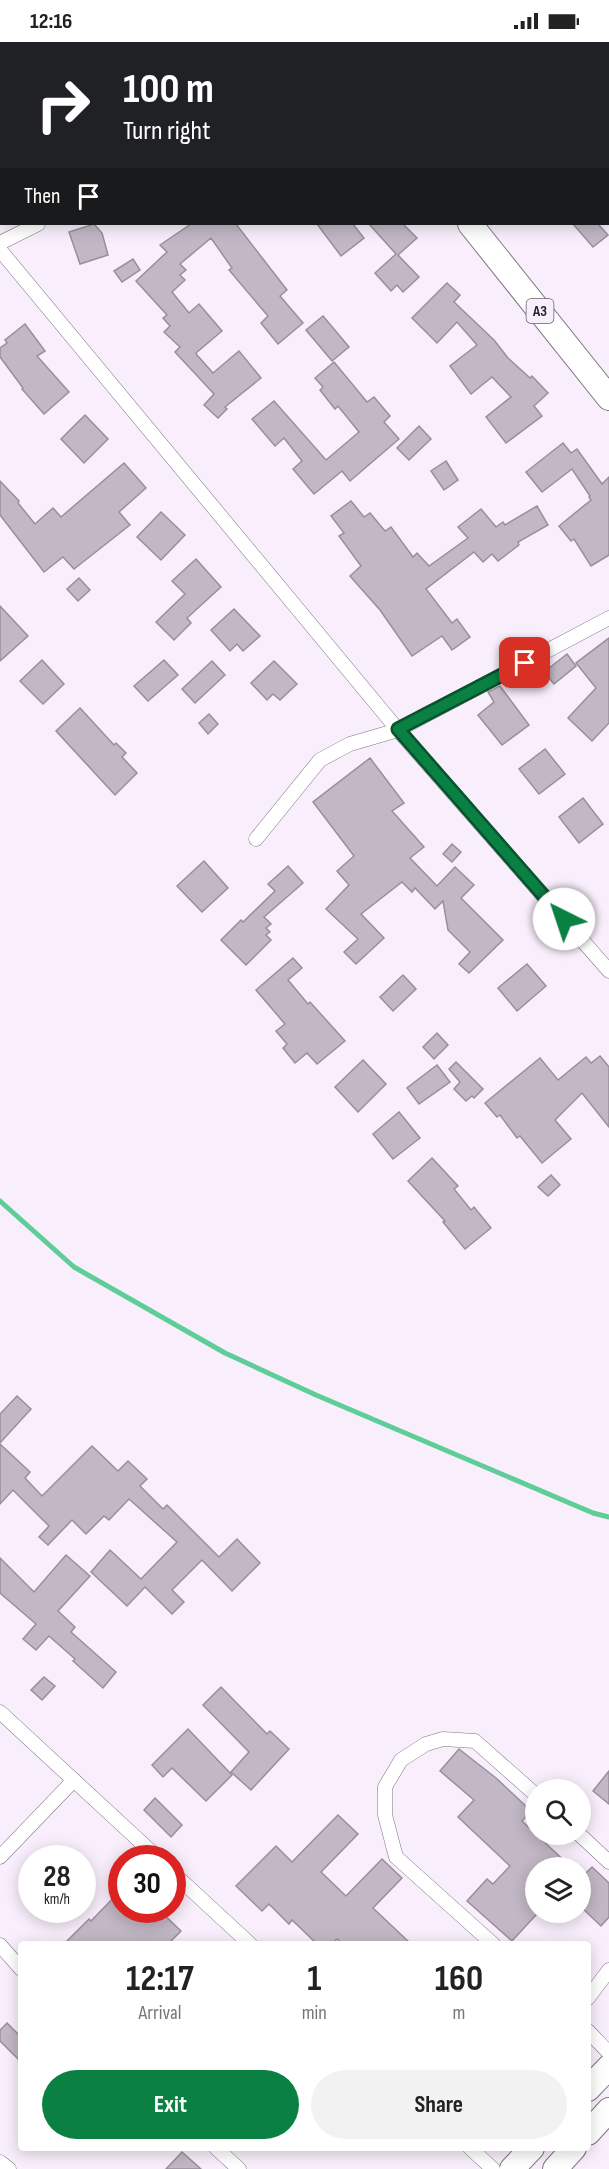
<!DOCTYPE html>
<style>
:root{--surface:#fff;--page:#f2f2f2;--text:#222;--muted:#767676;--accent:#0b8043}
body{margin:0;font-family:"Sofia Sans Condensed",sans-serif;background:var(--page);color:var(--text);height:100vh;display:flex;flex-direction:column;font-size:22px;white-space:nowrap}
*{box-sizing:border-box;margin:0}
p{font-size:20px;color:var(--muted)}
.icon{flex:none;width:33px;height:33px;fill:none;stroke:currentColor;stroke-width:2;stroke-linecap:round;stroke-linejoin:round}
.map{position:relative;flex:1;overflow:hidden}
.side{position:absolute;left:18px;top:1899px;width:573px;height:210px;display:flex;flex-direction:column;background:var(--surface);border-radius:6px;box-shadow:0 3px 15px #0003}
.side>*{flex:none}
.banner{position:absolute;left:0px;top:0px;width:609px;height:183px;box-shadow:0 3px 15px #0003;background:#202124;color:#fff;overflow:hidden}
.buttons{position:absolute;left:525px;top:1737px;display:grid;gap:12px}
.buttons a{display:grid;place-items:center;width:66px;height:66px;border-radius:50%;background:var(--surface);box-shadow:0 3px 15px #0003;font-size:30px}
.speed{position:absolute;left:18px;top:1803px;display:flex;gap:12px;font-size:30px;font-weight:700;text-align:center}
.speed>*{display:grid;place-content:center;width:78px;height:78px;border-radius:50%;background:var(--surface);box-shadow:0 3px 15px #0003;line-height:1}
.speed small{font-size:15px;font-weight:400}
.speed .limit{border:9px solid #d22;background:#fff;color:#111}
.pin{position:absolute;display:grid;place-items:center;width:51px;height:51px;color:#fff;margin:-26px;border-radius:12px;box-shadow:0 3px 9px #0006}
.me{position:absolute;width:66px;margin:-33px;rotate:319deg;stroke-linejoin:round;filter:drop-shadow(0 0 4px #0008)}
.turn{display:flex;align-items:center;gap:21px;height:126px;padding:0 24px;font-size:27px}
.turn .icon{width:78px;height:78px;stroke-width:2.5}
.turn b{display:block;font-size:42px;line-height:51px}
.then{display:flex;align-items:center;height:57px;padding:0 24px;background:#0003;gap:12px;font-size:22px}
.eta{display:flex;justify-content:space-evenly;align-items:center;height:102px;text-align:center}
.eta b{font-size:36px;font-weight:700;line-height:42px}
.action{display:flex;gap:12px;margin-top:auto;padding:12px 24px}
.action a{flex:1;height:69px;border-radius:36px;background:var(--accent);color:#fff;font-size:24px;font-weight:700;line-height:69px;text-align:center}
.action a+a{background:var(--page);color:var(--text)}
.status{display:flex;justify-content:space-between;align-items:center;height:42px;padding:0 30px;background:var(--surface);direction:ltr}
.status svg{height:16px;fill:currentColor}
.map>svg:first-child{display:block}
.lines{fill:none;stroke-linecap:round;stroke-linejoin:round}
.stream{stroke:#5ecd98;stroke-width:5}
.building{fill:#c2b7c4;stroke:#998f9a;stroke-width:1.5}
.street-casing{stroke:#807682;stroke-width:15}
.secondary-casing{stroke:#807682;stroke-width:20}
.highway-casing{stroke:#807682;stroke-width:26}
.street{stroke:#fff;stroke-width:14}
.secondary{stroke:#fff;stroke-width:18}
.highway{stroke:#fff;stroke-width:24}
.route-casing{stroke:#07532c;stroke-width:15}
.route{stroke:#0b8043;stroke-width:10}
.labels{text-anchor:middle;dominant-baseline:central;stroke-width:6;stroke-linejoin:round;paint-order:stroke}
.shield{fill:#f9eefb;stroke:#676168;stroke-width:1.5}
.shield-label{font-size:15px;font-weight:bold;fill:#282429}
</style>
<div class="status"><b>12:16</b><svg viewBox="0 0 49 12"><path d="M0 12V9h3v3zM5 12V6h3v6zM10 12V3h3v9zM15 12V0h3v12zM26 1h20v11H26zM47 4h2v5h-2z"/></svg></div>
<div class="map">
<svg width="609" height="2127" viewBox="0 0 609 2127">
<rect width="100%" height="100%" fill="#f9eefb"/>
<g class="lines">
<polyline class="stream" points="0,1159 74,1225 225,1311 316,1353 593,1471 609,1475"/>
</g>
<g class="building">
<polygon points="94,182 102,191 108,213 80,222 69,190"/>
<polygon points="191,182 236,182 287,248 280,254 303,281 278,302 261,281 268,274 229,228 232,226 211,196 180,222 186,228 180,233 185,238 172,250 189,271 199,262 222,289 196,311 197,313 213,331 239,309 261,336 225,365 227,367 218,376 204,363 214,352 175,310 180,305 164,290 170,284 163,276 167,273 136,239 167,210 160,203"/>
<polygon points="317,182 353,182 364,196 341,214"/>
<polygon points="369,182 403,182 417,196 398,213 419,235 403,250 397,243 391,249 375,231 396,212"/>
<polygon points="573,182 598,182 608,193 593,205"/>
<polygon points="133,217 140,228 122,240 114,229"/>
<polygon points="447,241 460,253 454,260 494,298 508,316 530,336 532,334 548,351 534,364 542,374 506,401 486,375 511,355 492,335 471,352 450,324 477,303 457,280 437,301 412,276"/>
<polygon points="323,274 349,305 332,319 306,288"/>
<polygon points="25,282 45,309 37,314 69,350 44,372 22,347 23,346 0,315 0,306 7,301 5,298"/>
<polygon points="334,320 367,360 374,355 390,374 384,380 399,397 350,439 342,429 314,452 293,427 302,419 284,396 275,404 252,377 274,359 326,418 359,390 338,364 335,367 320,348 323,345 315,336"/>
<polygon points="85,373 108,397 84,421 61,397"/>
<polygon points="419,384 431,397 409,418 397,406"/>
<polygon points="563,401 571,411 577,407 602,442 609,435 609,513 591,524 574,497 571,499 559,484 591,458 589,455 590,454 572,427 542,450 526,430"/>
<polygon points="446,419 458,438 444,448 431,429"/>
<polygon points="124,421 146,446 119,470 130,483 74,527 63,515 44,530 0,473 0,439 19,459 18,461 35,482 53,466 61,475"/>
<polygon points="351,459 364,475 370,471 385,489 391,485 413,515 417,511 429,524 468,496 458,485 481,467 496,485 503,480 505,483 537,464 548,483 518,500 519,503 498,519 492,512 483,520 474,510 426,547 452,581 457,577 470,595 452,608 442,594 412,614 380,568 350,534 361,524 339,494 344,491 331,474"/>
<polygon points="161,470 185,493 161,518 137,495"/>
<polygon points="196,517 221,545 187,576 191,581 174,598 156,580 185,552 172,539"/>
<polygon points="79,536 90,548 78,559 67,547"/>
<polygon points="0,564 28,594 0,619"/>
<polygon points="234,567 260,594 243,609 237,602 230,609 211,588"/>
<polygon points="609,596 609,681 592,699 568,676 596,646 576,621"/>
<polygon points="567,612 576,624 554,642 544,630"/>
<polygon points="42,618 64,642 43,662 20,639"/>
<polygon points="164,618 178,633 148,659 134,644"/>
<polygon points="212,619 225,633 195,661 182,647"/>
<polygon points="274,619 297,642 280,658 273,652 267,658 251,641"/>
<polygon points="500,644 529,683 502,703 478,673 494,660 488,650"/>
<polygon points="80,666 114,703 116,701 126,711 122,715 137,731 115,753 56,689"/>
<polygon points="209,672 218,682 208,692 199,681"/>
<polygon points="545,707 565,732 539,752 519,727"/>
<polygon points="370,716 404,761 392,769 424,805 410,816 437,844 455,825 474,843 461,856 503,898 469,931 459,922 470,910 448,888 443,859 435,867 415,846 412,850 402,840 361,872 384,896 356,922 344,910 358,897 326,867 349,843 337,829 354,814 313,760"/>
<polygon points="583,756 603,782 579,801 559,775"/>
<polygon points="452,802 461,810 452,820 443,812"/>
<polygon points="204,819 228,846 202,870 177,844"/>
<polygon points="288,824 303,841 264,875 271,882 266,886 270,890 266,893 271,898 246,923 221,898 241,878 243,880 275,849 268,842"/>
<polygon points="293,916 302,926 288,938 308,962 310,960 345,999 317,1022 307,1011 295,1021 283,1006 287,1002 276,989 285,982 256,948"/>
<polygon points="527,922 546,944 517,969 498,946"/>
<polygon points="403,933 416,947 393,969 380,955"/>
<polygon points="437,991 448,1003 434,1017 423,1005"/>
<polygon points="600,1014 609,1025 609,1085 582,1051 555,1078 571,1097 542,1121 520,1094 517,1096 500,1073 497,1075 485,1061 540,1016 558,1038 586,1015 591,1021"/>
<polygon points="363,1018 386,1042 358,1070 335,1045"/>
<polygon points="456,1020 483,1047 474,1056 472,1054 466,1059 454,1047 460,1040 449,1027"/>
<polygon points="437,1023 450,1040 419,1062 407,1046"/>
<polygon points="399,1070 420,1096 393,1117 373,1092"/>
<polygon points="432,1116 458,1144 454,1147 471,1168 474,1165 491,1186 465,1207 443,1180 445,1179 408,1139"/>
<polygon points="551,1133 560,1143 548,1154 538,1145"/>
<polygon points="17,1354 31,1367 0,1401 0,1372"/>
<polygon points="0,1402 30,1430 25,1436 42,1454 92,1404 118,1429 128,1419 147,1437 140,1444 163,1467 167,1463 219,1515 237,1497 260,1521 232,1549 202,1518 172,1548 184,1560 172,1572 145,1545 127,1564 91,1530 110,1508 141,1537 177,1500 129,1457 109,1478 104,1474 86,1492 72,1478 48,1503 39,1495 49,1484 13,1448 0,1462"/>
<polygon points="66,1513 90,1534 58,1569 75,1585 71,1590 116,1630 103,1646 73,1619 75,1617 49,1594 36,1608 23,1597 36,1582 0,1551 0,1516 34,1550"/>
<polygon points="44,1635 55,1644 42,1658 31,1648"/>
<polygon points="221,1645 267,1692 270,1689 289,1707 251,1748 231,1730 249,1710 203,1663"/>
<polygon points="188,1687 232,1733 206,1759 172,1726 163,1735 152,1723"/>
<polygon points="459,1707 496,1736 531,1769 522,1779 572,1826 536,1826 536,1873 512,1899 467,1859 487,1837 493,1842 510,1824 458,1775 474,1758 440,1729"/>
<polygon points="609,1729 609,1762 593,1749"/>
<polygon points="155,1756 182,1783 171,1795 144,1768"/>
<polygon points="338,1773 358,1792 321,1830 346,1854 382,1817 402,1836 373,1866 411,1902 343,1902 337,1897 332,1902 317,1902 292,1878 289,1882 269,1862 262,1869 236,1844 276,1804 292,1820"/>
<polygon points="592,1825 609,1841 609,1875 601,1884 580,1864 580,1837"/>
<polygon points="122,1847 122,1868 159,1868 181,1889 168,1902 64,1902 89,1877 91,1879"/>
<polygon points="7,1981 21,1995 21,2020 0,1999 0,1988"/>
<polygon points="182,2110 201,2127 166,2127"/>
</g>
<g class="lines">
<defs>
<g id="street">
<polyline points="0,201 38,182"/>
<polyline points="0,208 398,688 609,929"/>
<polyline points="256,797 320,718 350,702 398,688 609,576"/>
<polyline points="0,1670 158,1816"/>
<polyline points="579,1792 609,1820"/>
<polyline points="0,1815 74,1738"/>
<polyline points="172,1830 250,1902"/>
<polyline points="493,1902 396,1815 385,1773 385,1745 401,1718 426,1702 443,1697 475,1699 536,1753"/>
<polyline points="0,1903 21,1927"/>
<polyline points="588,1956 609,1928"/>
<polyline points="588,1989 609,2011"/>
<polyline points="216,2106 239,2127"/>
<polyline points="470,2106 493,2127"/>
<polyline points="0,2120 9,2127"/>
</g>
<polyline id="secondary" points="392,2 394,0"/>
<g id="highway">
<polyline points="326,0 327,2"/>
<polyline points="470,182 609,356"/>
<polyline points="588,2047 609,2025"/>
<polyline points="588,2091 609,2068"/>
<polyline points="512,2127 532,2106"/>
<polyline points="555,2127 574,2106"/>
</g>
</defs>
<use href="#street" class="street-casing"/>
<use href="#secondary" class="secondary-casing"/>
<use href="#highway" class="highway-casing"/>
<use href="#street" class="street"/>
<use href="#secondary" class="secondary"/>
<use href="#highway" class="highway"/>
</g>
<g class="lines">
<defs>
<polyline id="route" points="525,621 398,687 564,877"/>
</defs>
<use href="#route" class="route-casing"/>
<use href="#route" class="route"/>
</g>
<g class="labels">
<rect class="shield" x="526.5" y="257" width="27" height="24" rx="4.5"/>
<g class="shield-label">
<text x="540" y="269">A3</text>
</g>
</g>
</svg>
<div class="buttons">
<a><svg class="icon" aria-label="search" viewBox="0 0 24 24"><circle cx="10" cy="10" r="6"/><path d="M15 15l6 6"/></svg></a>
<a><svg class="icon" aria-label="layers" viewBox="0 0 24 24"><path d="M12 4l9 5-9 5-9-5zM3 14l9 5 9-5"/></svg></a>
</div>
<div class="speed"><div>28<small>km/h</small></div><div class="limit">30</div></div>
<div class="pin" style="left:525px;top:621px;background:#d93025"><svg class="icon" aria-label="arrive" viewBox="0 0 24 24"><path d="M6 21V4h12l-3 4 3 4H6"/></svg></div>
<svg class="me" style="left:564px;top:877px" viewBox="-20 -20 40 40"><circle r="19" fill="#fff"/><path d="M0-13L10 11 0 6-10 11z" fill="#0b8043"/></svg>
<div class="banner">
<div class="turn"><svg class="icon" aria-label="right" viewBox="0 0 24 24"><path d="M7 20v-9h11M14 6l5 5-5 5"/></svg><div><b>100 m</b>Turn right</div></div>
<div class="then">Then<svg class="icon" aria-label="arrive" viewBox="0 0 24 24"><path d="M6 21V4h12l-3 4 3 4H6"/></svg></div>
</div>
<section class="side">
<div class="eta">
<div><b>12:17</b><p>Arrival</p></div>
<div><b>1</b><p>min</p></div>
<div><b>160</b><p>m</p></div>
</div>
<div class="action"><a>Exit</a><a>Share</a></div>
</section>
</div>
